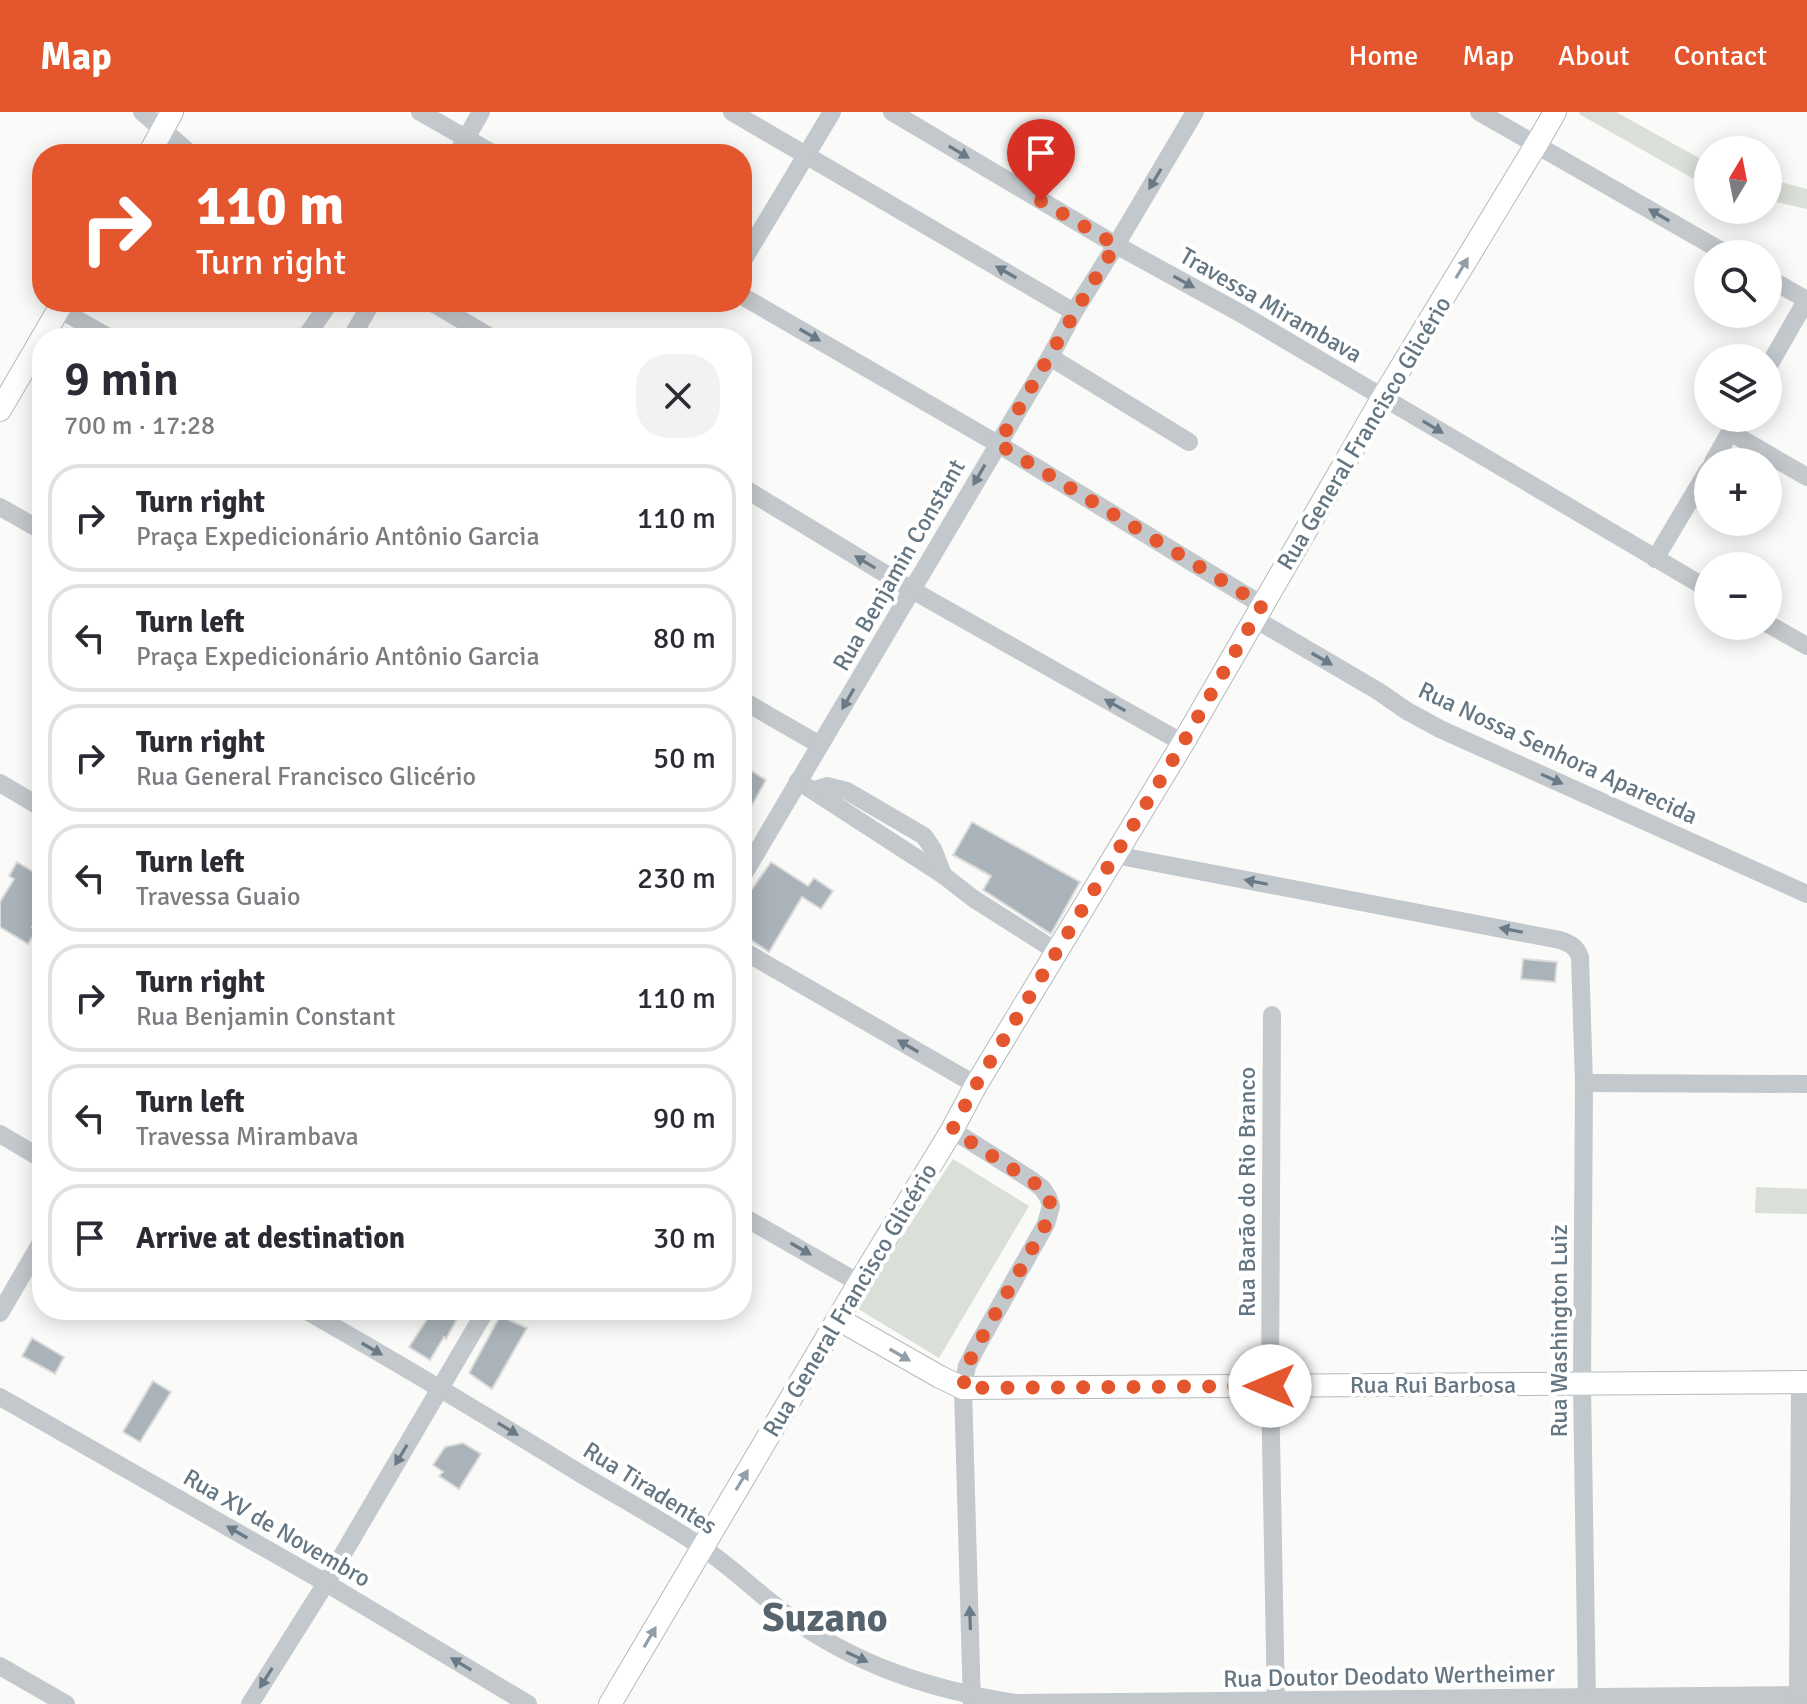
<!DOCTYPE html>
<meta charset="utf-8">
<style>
:root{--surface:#fff;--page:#f2f2f3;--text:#2b2b33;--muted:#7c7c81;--line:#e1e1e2;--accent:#e4572e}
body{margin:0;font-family:Signika,sans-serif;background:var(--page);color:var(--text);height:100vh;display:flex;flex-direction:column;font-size:30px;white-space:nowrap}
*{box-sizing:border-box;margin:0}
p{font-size:26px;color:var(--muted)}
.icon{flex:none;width:44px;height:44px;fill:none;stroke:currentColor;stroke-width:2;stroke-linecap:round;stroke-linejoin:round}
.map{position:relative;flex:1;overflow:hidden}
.sheet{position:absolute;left:32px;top:216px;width:720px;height:992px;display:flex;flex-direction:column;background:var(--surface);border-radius:32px;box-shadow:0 4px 20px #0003}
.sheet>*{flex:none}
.hud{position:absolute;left:32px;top:32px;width:720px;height:168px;border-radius:32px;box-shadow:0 4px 20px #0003;background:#e4572e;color:#fff;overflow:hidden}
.needle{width:52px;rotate:10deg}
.controls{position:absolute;left:1694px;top:24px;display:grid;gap:16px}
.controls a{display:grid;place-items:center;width:88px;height:88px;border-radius:50%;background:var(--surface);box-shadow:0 4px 20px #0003;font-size:40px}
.pin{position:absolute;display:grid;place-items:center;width:68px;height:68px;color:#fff;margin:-82px -34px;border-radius:50% 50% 50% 0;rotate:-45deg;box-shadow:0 0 8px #0007}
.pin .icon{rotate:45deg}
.me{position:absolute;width:88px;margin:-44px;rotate:270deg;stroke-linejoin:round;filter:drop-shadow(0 0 6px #0008)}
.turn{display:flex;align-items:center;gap:28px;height:168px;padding:0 32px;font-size:36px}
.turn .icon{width:104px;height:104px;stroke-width:2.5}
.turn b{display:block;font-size:56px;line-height:68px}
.round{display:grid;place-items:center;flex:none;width:84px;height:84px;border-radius:32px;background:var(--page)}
.overview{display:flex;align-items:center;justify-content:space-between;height:136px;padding:0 32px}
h1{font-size:48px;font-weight:600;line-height:60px}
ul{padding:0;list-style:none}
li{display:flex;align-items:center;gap:24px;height:108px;margin:0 16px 12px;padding:0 16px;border:4px solid var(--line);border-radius:32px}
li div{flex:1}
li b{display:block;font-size:30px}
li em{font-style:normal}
header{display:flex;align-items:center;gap:48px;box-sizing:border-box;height:112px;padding:0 40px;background:var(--accent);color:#fff}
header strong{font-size:38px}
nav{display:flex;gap:44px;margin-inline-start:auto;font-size:28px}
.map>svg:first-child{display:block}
.green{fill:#dadfd7}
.building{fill:#aab3b9;stroke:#dcdcda;stroke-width:2}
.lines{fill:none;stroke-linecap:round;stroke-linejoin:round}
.major-casing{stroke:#b5babe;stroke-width:24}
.minor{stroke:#c3c8cc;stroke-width:18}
.major{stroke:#fff;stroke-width:22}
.oneway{fill:#6a7a87}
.oneway2{fill:#939fa8}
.route{stroke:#e4572e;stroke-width:14;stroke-dasharray:0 25.2}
.labels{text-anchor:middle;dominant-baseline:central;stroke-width:8;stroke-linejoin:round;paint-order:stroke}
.street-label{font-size:24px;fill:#657683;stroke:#fff}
.town-label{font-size:40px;font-weight:bold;fill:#57646e;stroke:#fff}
</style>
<header>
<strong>Map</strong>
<nav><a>Home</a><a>Map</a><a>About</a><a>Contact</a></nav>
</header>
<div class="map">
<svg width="1807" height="1592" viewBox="0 0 1807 1592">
<rect width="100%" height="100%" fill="#fafaf8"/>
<g class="green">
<polygon points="1580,0 1616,0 1708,51 1708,75 1579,2"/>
<polygon points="1768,67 1807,77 1807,97 1768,88"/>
<polygon points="953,1047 1029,1094 939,1246 860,1198 857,1193"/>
<polygon points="1756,1075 1807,1077 1807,1102 1755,1101"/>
</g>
<g class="building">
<polygon points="742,653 766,668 742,711"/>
<polygon points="972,710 1080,770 1051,822 983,778 991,764 953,743"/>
<polygon points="17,750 42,765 42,798 32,815 37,818 28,832 0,815 0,790 14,767 9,764"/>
<polygon points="771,750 808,774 814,766 833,779 821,797 802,785 769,840 742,822 742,791"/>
<polygon points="1523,847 1557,850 1555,870 1521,867"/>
<polygon points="433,1198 462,1198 446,1227 444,1225 430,1248 409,1235"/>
<polygon points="500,1204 527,1216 492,1277 469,1261"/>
<polygon points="32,1226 64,1245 55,1262 22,1244"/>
<polygon points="153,1269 171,1280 140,1330 123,1320"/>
<polygon points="463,1331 481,1342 459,1377 439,1364 443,1360 433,1353 445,1335"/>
</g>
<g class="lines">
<defs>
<g id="major">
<polyline points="149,42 172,0"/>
<polyline points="42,226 63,190"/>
<polyline points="0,298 42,226"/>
<polyline points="838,1207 940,1265 963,1276 1807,1270"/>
<polyline points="610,1592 859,1171 952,1018 976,973 1183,631 1383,285 1536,33 1555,0"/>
</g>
</defs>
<use href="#major" class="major-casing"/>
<g class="minor">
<polyline points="142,0 191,42"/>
<polyline points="420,0 494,42"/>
<polyline points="732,0 1074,200"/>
<polyline points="892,0 1116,133 1240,201 1708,477"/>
<polyline points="1479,0 1727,142"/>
<polyline points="457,42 481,0"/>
<polyline points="742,150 832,0"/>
<polyline points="1768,166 1807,188"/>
<polyline points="742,184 998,332 1262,493"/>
<polyline points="431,190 492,226"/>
<polyline points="59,197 110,226"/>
<polyline points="305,226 330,190"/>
<polyline points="351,226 372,190"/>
<polyline points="1050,245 1189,330"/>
<polyline points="1768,255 1807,187"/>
<polyline points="1730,320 1807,365"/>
<polyline points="1713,350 1738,306"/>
<polyline points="742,375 912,478 1183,631"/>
<polyline points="0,395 42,419"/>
<polyline points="1655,447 1708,358"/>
<polyline points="1255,507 1378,579 1407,599 1440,617 1807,782"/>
<polyline points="1768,512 1807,534"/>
<polyline points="742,588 820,633"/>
<polyline points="798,669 943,763 974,787 1056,839"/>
<polyline points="0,671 42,696"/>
<polyline points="814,678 827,674 847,679 924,724 933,737 943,763"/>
<path d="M 1115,743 L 1560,828 C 1570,832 1576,834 1580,845 L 1584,971 L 1582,1272 L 1587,1592"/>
<polyline points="742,765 1050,245 1074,200 1116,133 1195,0"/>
<polyline points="742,838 976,973"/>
<polyline points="1272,903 1270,1274 1276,1592"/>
<polyline points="1584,971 1807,972"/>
<polyline points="952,1018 1030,1067 1042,1076 1048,1085 1051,1094 1046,1112 975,1238 967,1254 963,1276 972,1592"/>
<polyline points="0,1022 42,1047"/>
<polyline points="742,1104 859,1171"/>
<path d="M 305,1198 C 398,1251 490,1306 581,1362 C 621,1386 662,1408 700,1434 C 731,1454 757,1481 786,1502 C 854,1553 932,1578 1015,1591 L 1807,1583"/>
<polyline points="0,1201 42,1129"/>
<polyline points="0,1285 326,1471 528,1592"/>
<polyline points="0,1554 66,1592"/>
<polyline points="1798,1583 1800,1270"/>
<polyline points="250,1592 326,1471 486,1198"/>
</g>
<use href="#major" class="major"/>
</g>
<defs><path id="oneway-solid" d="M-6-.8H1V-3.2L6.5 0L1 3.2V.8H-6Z" transform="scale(2)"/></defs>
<g class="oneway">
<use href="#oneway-solid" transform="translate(959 40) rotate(31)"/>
<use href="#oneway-solid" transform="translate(1155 67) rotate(121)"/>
<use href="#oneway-solid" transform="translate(1659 103) rotate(-150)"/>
<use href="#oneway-solid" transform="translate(1006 160) rotate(-150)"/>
<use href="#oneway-solid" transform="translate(1184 170) rotate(29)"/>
<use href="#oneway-solid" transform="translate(810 223) rotate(30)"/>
<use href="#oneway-solid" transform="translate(1433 315) rotate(31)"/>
<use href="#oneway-solid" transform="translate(979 363) rotate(120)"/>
<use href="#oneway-solid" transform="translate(865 450) rotate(-149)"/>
<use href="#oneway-solid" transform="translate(1322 547) rotate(30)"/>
<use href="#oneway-solid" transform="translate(848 587) rotate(120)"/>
<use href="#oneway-solid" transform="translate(1115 593) rotate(-151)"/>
<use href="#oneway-solid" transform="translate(1552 667) rotate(24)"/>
<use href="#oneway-solid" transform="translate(1256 770) rotate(-169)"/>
<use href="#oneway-solid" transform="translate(1511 818) rotate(-169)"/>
<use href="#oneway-solid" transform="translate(908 934) rotate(-150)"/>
<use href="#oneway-solid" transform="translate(801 1137) rotate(30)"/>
<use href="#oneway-solid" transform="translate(372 1237) rotate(30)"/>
<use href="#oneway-solid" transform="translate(508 1317) rotate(31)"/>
<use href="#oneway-solid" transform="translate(401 1343) rotate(121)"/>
<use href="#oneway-solid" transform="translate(237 1420) rotate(-150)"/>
<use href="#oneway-solid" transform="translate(970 1506) rotate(-92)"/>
<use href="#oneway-solid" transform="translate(857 1545) rotate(25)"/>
<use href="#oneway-solid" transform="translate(461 1552) rotate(-149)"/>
<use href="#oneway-solid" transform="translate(266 1566) rotate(122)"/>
</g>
<g class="oneway2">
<use href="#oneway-solid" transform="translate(1462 156) rotate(-59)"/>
<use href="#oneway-solid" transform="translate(900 1243) rotate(30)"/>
<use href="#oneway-solid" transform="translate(742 1368) rotate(-59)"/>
<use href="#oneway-solid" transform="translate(650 1525) rotate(-60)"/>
</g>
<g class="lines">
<path class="route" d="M 1041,89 L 1116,133 C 1075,198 1038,265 998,332 L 1262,493 L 1183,631 L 976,973 L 952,1018 L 1042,1076 L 1048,1085 L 1051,1094 L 1046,1112 L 975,1238 L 967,1254 L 963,1276 L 1270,1274"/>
</g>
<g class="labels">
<g class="street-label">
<text transform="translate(1271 193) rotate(30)">Travessa Mirambava</text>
<text transform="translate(1364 321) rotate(-59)">Rua General Francisco Glicério</text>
<text transform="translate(899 453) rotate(-60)">Rua Benjamin Constant</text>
<text transform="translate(1558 641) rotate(25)">Rua Nossa Senhora Aparecida</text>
<text transform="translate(1247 1080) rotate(-90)">Rua Barão do Rio Branco</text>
<text transform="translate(850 1188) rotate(-59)">Rua General Francisco Glicério</text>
<text transform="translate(1559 1219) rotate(-90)">Rua Washington Luiz</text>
<text x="1433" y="1273">Rua Rui Barbosa</text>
<text transform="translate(650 1376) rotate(32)">Rua Tiradentes</text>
<text transform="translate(277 1416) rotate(30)">Rua XV de Novembro</text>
<text transform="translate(1389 1564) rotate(-1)">Rua Doutor Deodato Wertheimer</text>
</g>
<g class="town-label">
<text x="825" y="1506">Suzano</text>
</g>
</g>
</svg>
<div class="controls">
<a><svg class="needle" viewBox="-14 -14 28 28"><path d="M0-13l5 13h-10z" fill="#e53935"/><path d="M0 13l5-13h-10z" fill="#7c7c81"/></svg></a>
<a><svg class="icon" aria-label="search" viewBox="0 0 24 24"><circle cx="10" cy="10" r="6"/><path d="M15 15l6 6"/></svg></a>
<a><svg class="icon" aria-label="layers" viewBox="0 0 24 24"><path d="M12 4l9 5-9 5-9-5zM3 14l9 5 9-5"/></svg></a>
<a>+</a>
<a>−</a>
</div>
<div class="pin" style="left:1041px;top:89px;background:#d93025"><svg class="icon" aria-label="arrive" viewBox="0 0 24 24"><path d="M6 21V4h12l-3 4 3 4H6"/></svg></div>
<svg class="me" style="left:1270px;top:1274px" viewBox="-20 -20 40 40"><circle r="19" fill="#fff"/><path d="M0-13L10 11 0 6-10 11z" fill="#e4572e"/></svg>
<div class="hud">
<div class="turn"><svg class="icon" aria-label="right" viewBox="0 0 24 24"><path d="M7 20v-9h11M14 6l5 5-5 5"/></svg><div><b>110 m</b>Turn right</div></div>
</div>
<section class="sheet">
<div class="overview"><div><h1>9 min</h1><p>700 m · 17:28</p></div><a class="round"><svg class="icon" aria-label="close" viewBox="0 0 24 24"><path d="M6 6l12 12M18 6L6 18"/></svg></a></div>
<ul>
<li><svg class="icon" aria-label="right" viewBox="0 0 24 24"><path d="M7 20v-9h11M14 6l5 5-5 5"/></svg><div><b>Turn right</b><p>Praça Expedicionário Antônio Garcia</p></div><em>110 m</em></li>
<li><svg class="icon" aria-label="left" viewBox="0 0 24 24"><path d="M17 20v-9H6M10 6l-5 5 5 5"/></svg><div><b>Turn left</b><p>Praça Expedicionário Antônio Garcia</p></div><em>80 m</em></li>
<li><svg class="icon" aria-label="right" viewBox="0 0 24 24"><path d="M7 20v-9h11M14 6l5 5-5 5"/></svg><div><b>Turn right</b><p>Rua General Francisco Glicério</p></div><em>50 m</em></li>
<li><svg class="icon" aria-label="left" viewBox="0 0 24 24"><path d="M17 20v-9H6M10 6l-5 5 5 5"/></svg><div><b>Turn left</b><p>Travessa Guaio</p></div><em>230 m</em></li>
<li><svg class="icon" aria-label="right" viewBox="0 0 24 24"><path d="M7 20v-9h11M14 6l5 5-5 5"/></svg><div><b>Turn right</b><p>Rua Benjamin Constant</p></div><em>110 m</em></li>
<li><svg class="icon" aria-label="left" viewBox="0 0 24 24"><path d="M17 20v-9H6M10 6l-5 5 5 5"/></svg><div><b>Turn left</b><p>Travessa Mirambava</p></div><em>90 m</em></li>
<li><svg class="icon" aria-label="arrive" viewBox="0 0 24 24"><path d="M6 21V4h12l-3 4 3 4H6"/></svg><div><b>Arrive at destination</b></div><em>30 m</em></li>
</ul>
</section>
</div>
